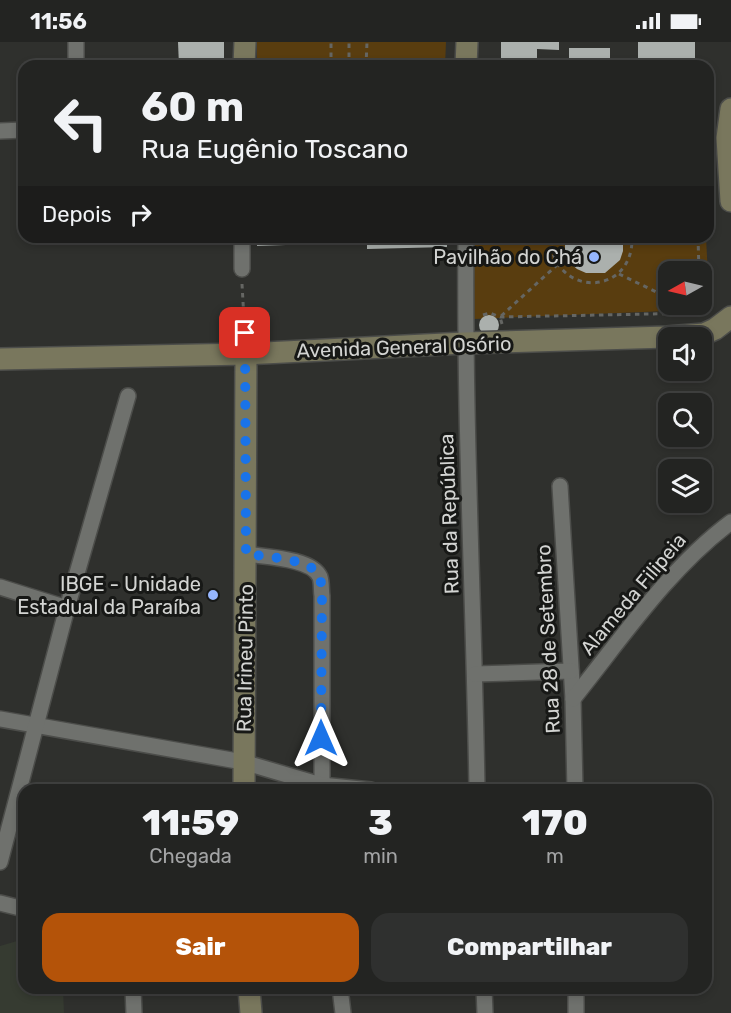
<!DOCTYPE html>
<html lang="pt">
<meta charset="utf-8">
<style>
:root{--surface:#232422;--page:#2f302f;--text:#f1f3f6;--muted:#a3a4a5;--line:#404140;--accent:#b45309}
body{margin:0;font-family:Rubik,sans-serif;background:var(--page);color:var(--text);height:100vh;display:flex;flex-direction:column;font-size:22px;white-space:nowrap}
*{box-sizing:border-box;margin:0}
p{font-size:20px;color:var(--muted)}
.icon{flex:none;width:33px;height:33px;fill:none;stroke:currentColor;stroke-width:2;stroke-linecap:round;stroke-linejoin:round}
.map{position:relative;flex:1;overflow:hidden}
.panel{position:absolute;left:18px;top:742px;width:694px;height:210px;display:flex;flex-direction:column;background:var(--surface);border-radius:18px;box-shadow:0 3px 9px #0003,0 0 0 2px var(--line)}
.panel>*{flex:none}
.guide{position:absolute;left:18px;top:18px;width:696px;height:183px;border-radius:18px;box-shadow:0 3px 9px #0003,0 0 0 2px var(--line);background:#232422;color:var(--text);overflow:hidden}
.needle{width:39px;rotate:262deg}
.controls{position:absolute;left:658px;top:219px;display:grid;gap:12px}
.controls a{display:grid;place-items:center;width:54px;height:54px;border-radius:12px;background:var(--surface);box-shadow:0 3px 9px #0003,0 0 0 2px var(--line);font-size:30px}
.pin{position:absolute;display:grid;place-items:center;width:51px;height:51px;color:#fff;margin:-26px;border-radius:12px;box-shadow:0 3px 9px #0006}
.me{position:absolute;width:66px;margin:-33px;rotate:0deg;stroke-linejoin:round;filter:drop-shadow(0 0 4px #0008)}
.turn{display:flex;align-items:center;gap:21px;height:126px;padding:0 24px;font-size:27px}
.turn .icon{width:78px;height:78px;stroke-width:2.5}
.turn b{display:block;font-size:42px;line-height:51px}
.then{display:flex;align-items:center;height:57px;padding:0 24px;background:#0003;gap:12px;font-size:22px}
.eta{display:flex;justify-content:space-evenly;align-items:center;height:102px;text-align:center}
.eta b{font-size:36px;font-weight:800;line-height:42px}
.cta{display:flex;gap:12px;margin-top:auto;padding:12px 24px}
.cta a{flex:1;height:69px;border-radius:18px;background:var(--accent);color:#fff;font-size:24px;font-weight:800;line-height:69px;text-align:center}
.cta a+a{background:var(--page);color:var(--text)}
.status{display:flex;justify-content:space-between;align-items:center;height:42px;padding:0 30px;background:var(--surface);direction:ltr}
.status svg{height:16px;fill:currentColor}
.map>svg:first-child{display:block}
.built{fill:#363b31}
.green{fill:#593d0f}
.building{fill:#abb0ad}
.lines{fill:none;stroke-linecap:round;stroke-linejoin:round}
.street-casing{stroke:#4c4d4a;stroke-width:18}
.secondary-casing{stroke:#4c4d4a;stroke-width:24}
.path{stroke:#656663;stroke-width:3;stroke-dasharray:4.5 4.5;stroke-linecap:butt}
.street{stroke:#6f716d;stroke-width:15}
.secondary{stroke:#79775d;stroke-width:21}
.route{stroke:#1a73e8;stroke-width:10;stroke-dasharray:0 18}
.poi-dot{fill:#96b6fd;stroke:#171816;stroke-width:2}
.labels{text-anchor:middle;dominant-baseline:central;stroke-width:6;stroke-linejoin:round;paint-order:stroke}
.poi-label{font-size:20px;fill:#d3d4d2;stroke:#171816;text-anchor:end}
.street-label{font-size:20px;fill:#d3d4d2;stroke:#171816}
</style>
<div class="status"><b>11:56</b><svg viewBox="0 0 49 12"><path d="M0 12V9h3v3zM5 12V6h3v6zM10 12V3h3v9zM15 12V0h3v12zM26 1h20v11H26zM47 4h2v5h-2z"/></svg></div>
<div class="map">
<svg width="731" height="971" viewBox="0 0 731 971">
<rect width="100%" height="100%" fill="#2f302d"/>
<polygon class="built" points="24,897 24,946 63,947 64,971 0,971 0,904"/>
<g class="green">
<polygon points="257,0 446,0 445,24 257,24"/>
<polygon points="473,195 706,195 709,253 702,259 702,230 669,230 669,262 698,263 692,268 474,277"/>
</g>
<g class="building">
<polygon points="178,0 224,0 224,24 179,24"/>
<polygon points="501,0 559,0 559,8 537,7 537,24 501,24"/>
<rect x="638" y="0" width="57" height="24"/>
<rect x="569" y="6" width="41" height="18"/>
<polygon points="257,195 343,195 343,201 257,204"/>
<polygon points="367,195 447,195 447,205 367,207"/>
<polygon points="565,195 623,195 623,209 620,218 605,231 586,231 577,227 570,221 565,212"/>
<circle cx="489" cy="283" r="10"/>
</g>
<g class="lines">
<defs>
<g id="street">
<polyline points="76,0 76,24"/>
<polyline points="0,89 24,88"/>
<path d="M 466,195 C 464,380 474,564 477,748"/>
<polyline points="242,227 242,195"/>
<polyline points="560,444 573,657 575,748"/>
<path d="M 246,512 C 265,515 312,516 320,535 C 322,541 321,548 322,554 L 322,748"/>
<polyline points="0,545 67,566"/>
<polyline points="475,632 571,629"/>
<path d="M 573,657 C 622,596 669,526 731,480"/>
<polyline points="0,677 243,720 321,743 371,748"/>
<polyline points="0,820 67,566 128,354"/>
<polyline points="0,861 24,867"/>
<polyline points="133,946 134,971"/>
<polyline points="340,946 343,971"/>
<polyline points="484,946 485,971"/>
<polyline points="576,971 576,946"/>
</g>
<g id="secondary">
<polyline points="244,24 245,0"/>
<polyline points="466,24 467,0"/>
<polyline points="731,67 727,96 731,159"/>
<polyline points="0,317 246,312 465,301 667,295 704,292 715,287 731,275"/>
<polyline points="244,748 246,312"/>
<polyline points="249,946 251,971"/>
</g>
</defs>
<use href="#street" class="street-casing"/>
<use href="#secondary" class="secondary-casing"/>
<g class="path">
<polyline points="331,24 331,0"/>
<polyline points="349,24 349,0"/>
<polyline points="366,24 367,0"/>
<polyline points="533,195 549,195"/>
<path d="M 550,195 C 553,257 634,255 632,195"/>
<polyline points="698,195 699,230"/>
<polyline points="619,232 669,256"/>
<polyline points="242,242 245,295"/>
<polyline points="683,262 697,270"/>
<polyline points="483,273 490,271 500,275 700,271 700,262"/>
<polyline points="502,282 500,275 557,223"/>
</g>
<use href="#street" class="street"/>
<use href="#secondary" class="secondary"/>
</g>
<g class="lines">
<path class="route" d="M 245,291 L 246,512 C 265,515 311,516 319,534 C 322,540 321,548 322,554 L 321,696"/>
</g>
<g class="poi-dot">
<circle cx="594" cy="215" r="6"/>
<circle cx="213" cy="553" r="6"/>
</g>
<g class="labels">
<g class="poi-label">
<text x="582" y="215">Pavilhão do Chá</text>
<text x="201" y="542">IBGE - Unidade<tspan x="201" dy="23">Estadual da Paraíba</tspan></text>
</g>
<g class="street-label">
<text transform="translate(404 305) rotate(-2)">Avenida General Osório</text>
<text transform="translate(449 472) rotate(-92)">Rua da República</text>
<text transform="translate(633 552) rotate(-50)">Alameda Filipeia</text>
<text transform="translate(548 597) rotate(-93)">Rua 28 de Setembro</text>
<text transform="translate(245 616) rotate(-89)">Rua Irineu Pinto</text>
</g>
</g>
</svg>
<div class="controls">
<a><svg class="needle" viewBox="-14 -14 28 28"><path d="M0-13l5 13h-10z" fill="#e53935"/><path d="M0 13l5-13h-10z" fill="#a3a4a5"/></svg></a>
<a><svg class="icon" aria-label="sound" viewBox="0 0 24 24"><path d="M4 9h4l5-4v14l-5-4H4zM17 9q2 3 0 6"/></svg></a>
<a><svg class="icon" aria-label="search" viewBox="0 0 24 24"><circle cx="10" cy="10" r="6"/><path d="M15 15l6 6"/></svg></a>
<a><svg class="icon" aria-label="layers" viewBox="0 0 24 24"><path d="M12 4l9 5-9 5-9-5zM3 14l9 5 9-5"/></svg></a>
</div>
<div class="pin" style="left:245px;top:291px;background:#d93025"><svg class="icon" aria-label="arrive" viewBox="0 0 24 24"><path d="M6 21V4h12l-3 4 3 4H6"/></svg></div>
<svg class="me" style="left:321px;top:696px" viewBox="-20 -20 40 40"><path d="M0-17L14 15 0 8-14 15z" fill="#1a73e8" stroke="#fff" stroke-width="4"/></svg>
<div class="guide">
<div class="turn"><svg class="icon" aria-label="left" viewBox="0 0 24 24"><path d="M17 20v-9H6M10 6l-5 5 5 5"/></svg><div><b>60 m</b>Rua Eugênio Toscano</div></div>
<div class="then">Depois<svg class="icon" aria-label="right" viewBox="0 0 24 24"><path d="M7 20v-9h11M14 6l5 5-5 5"/></svg></div>
</div>
<section class="panel">
<div class="eta">
<div><b>11:59</b><p>Chegada</p></div>
<div><b>3</b><p>min</p></div>
<div><b>170</b><p>m</p></div>
</div>
<div class="cta"><a>Sair</a><a>Compartilhar</a></div>
</section>
</div>
